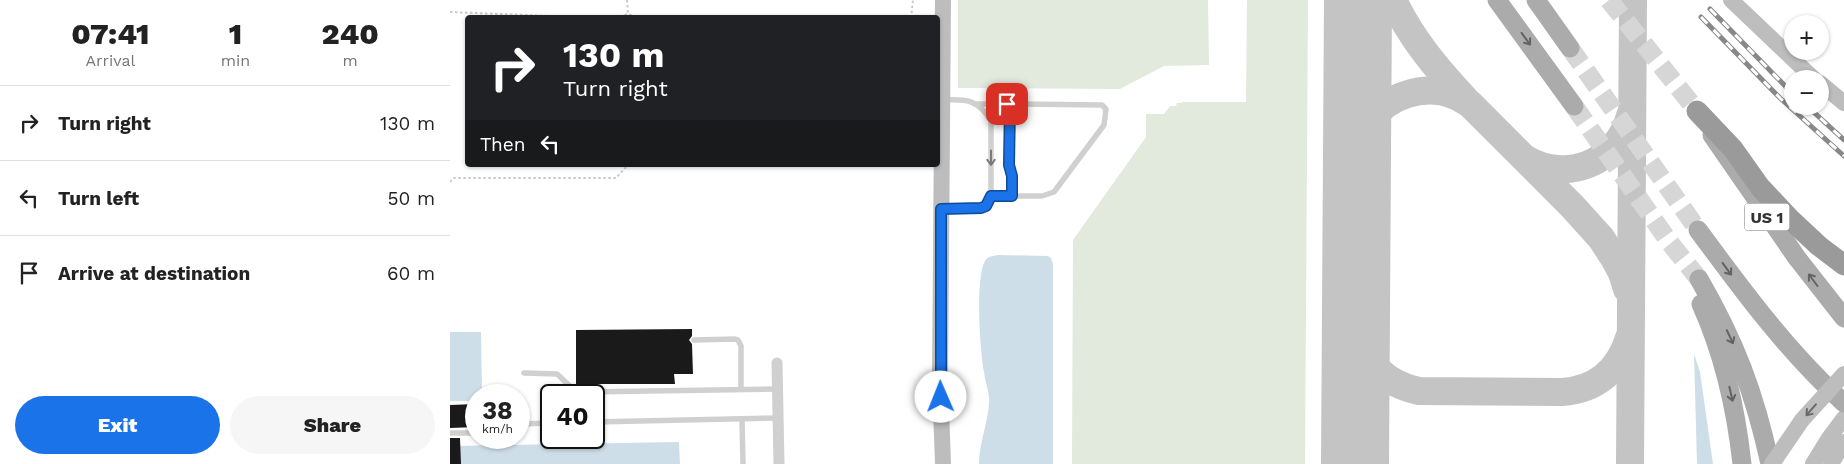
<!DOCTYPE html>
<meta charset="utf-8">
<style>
:root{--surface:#fff;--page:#f6f6f6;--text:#222;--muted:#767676;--line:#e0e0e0;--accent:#1a73e8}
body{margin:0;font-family:"Work Sans",sans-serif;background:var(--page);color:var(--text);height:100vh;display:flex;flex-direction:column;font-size:19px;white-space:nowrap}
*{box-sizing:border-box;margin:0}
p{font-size:16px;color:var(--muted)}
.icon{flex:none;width:28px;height:28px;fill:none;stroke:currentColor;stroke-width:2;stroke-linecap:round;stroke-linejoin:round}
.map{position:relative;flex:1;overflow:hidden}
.panel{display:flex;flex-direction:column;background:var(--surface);width:450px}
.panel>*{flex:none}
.guide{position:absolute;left:15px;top:15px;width:475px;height:152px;border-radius:5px;box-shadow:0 1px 4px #0004;background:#202124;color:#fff;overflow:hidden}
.controls{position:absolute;left:1334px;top:15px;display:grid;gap:10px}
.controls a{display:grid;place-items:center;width:45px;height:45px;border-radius:50%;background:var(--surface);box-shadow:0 1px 4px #0004;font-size:25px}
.speed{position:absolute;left:15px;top:384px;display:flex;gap:10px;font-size:25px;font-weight:700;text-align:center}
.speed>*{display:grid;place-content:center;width:65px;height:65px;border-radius:50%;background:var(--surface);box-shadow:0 1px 4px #0004;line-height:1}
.speed small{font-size:12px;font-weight:400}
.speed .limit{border:2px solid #111;border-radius:8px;background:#fff;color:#111}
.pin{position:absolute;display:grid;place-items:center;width:42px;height:42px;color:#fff;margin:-21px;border-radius:10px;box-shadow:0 2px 8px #0006}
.me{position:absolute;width:55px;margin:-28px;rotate:359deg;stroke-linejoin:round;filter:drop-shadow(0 0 4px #0008)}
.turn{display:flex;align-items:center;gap:18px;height:105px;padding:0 15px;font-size:22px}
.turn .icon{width:65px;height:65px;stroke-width:2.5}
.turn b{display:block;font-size:35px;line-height:42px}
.then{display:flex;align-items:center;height:48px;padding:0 15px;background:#0003;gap:10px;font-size:19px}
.eta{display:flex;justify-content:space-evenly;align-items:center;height:85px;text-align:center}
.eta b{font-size:30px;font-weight:800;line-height:35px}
.primary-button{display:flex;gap:10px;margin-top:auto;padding:10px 15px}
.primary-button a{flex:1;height:58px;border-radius:30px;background:var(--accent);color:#fff;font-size:20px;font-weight:800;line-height:58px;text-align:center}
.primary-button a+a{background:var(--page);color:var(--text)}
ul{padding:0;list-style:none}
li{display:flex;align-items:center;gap:15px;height:75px;padding:0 15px;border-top:1px solid var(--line)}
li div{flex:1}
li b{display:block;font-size:19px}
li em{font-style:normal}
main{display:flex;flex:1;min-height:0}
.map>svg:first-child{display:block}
.green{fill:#e2e9dd}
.water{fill:#cedee9}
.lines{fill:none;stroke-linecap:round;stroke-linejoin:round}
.taxiway{stroke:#c4c4c4;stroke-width:28}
.runway{stroke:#c4c4c4;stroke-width:68}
.building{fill:#1a1a1a}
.primary-tunnel{stroke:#d6d6d6;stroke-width:19;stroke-dasharray:19 9;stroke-linecap:butt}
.path{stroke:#cacaca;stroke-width:2;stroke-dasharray:2.5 2.5;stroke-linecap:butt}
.lane{stroke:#d0d0d0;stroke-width:5.5}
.street{stroke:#d0d0d0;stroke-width:11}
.secondary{stroke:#bdbdbd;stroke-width:16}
.primary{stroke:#ababab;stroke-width:19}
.highway{stroke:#9a9a9a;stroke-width:21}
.rail-casing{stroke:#888;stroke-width:5}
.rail{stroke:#fff;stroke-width:3;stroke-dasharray:9;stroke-linecap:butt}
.secondary-bridge{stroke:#bdbdbd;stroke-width:16}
.oneway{stroke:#636363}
.oneway2{stroke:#7a7a7a}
.oneway3{stroke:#6a6a6a}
.route-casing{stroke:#114b97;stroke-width:12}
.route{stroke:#1a73e8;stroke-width:9}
.labels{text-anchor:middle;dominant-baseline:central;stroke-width:5;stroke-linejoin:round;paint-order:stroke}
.shield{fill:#fff;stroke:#707070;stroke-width:1}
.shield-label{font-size:16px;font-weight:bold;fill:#333}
</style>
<main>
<section class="panel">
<div class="eta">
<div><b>07:41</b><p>Arrival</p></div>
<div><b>1</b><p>min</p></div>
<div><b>240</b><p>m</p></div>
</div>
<ul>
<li><svg class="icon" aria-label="right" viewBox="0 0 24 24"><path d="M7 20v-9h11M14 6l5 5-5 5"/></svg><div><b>Turn right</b></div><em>130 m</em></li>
<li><svg class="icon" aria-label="left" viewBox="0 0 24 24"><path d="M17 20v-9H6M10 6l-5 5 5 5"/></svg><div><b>Turn left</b></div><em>50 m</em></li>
<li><svg class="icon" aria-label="arrive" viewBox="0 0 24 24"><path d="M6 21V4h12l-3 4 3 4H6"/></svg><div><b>Arrive at destination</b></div><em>60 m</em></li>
</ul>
<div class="primary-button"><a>Exit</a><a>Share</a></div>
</section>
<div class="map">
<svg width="1394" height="464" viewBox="0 0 1394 464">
<rect width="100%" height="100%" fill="#fff"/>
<g class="green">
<polygon points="508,0 758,0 759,65 714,66 670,89 508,88"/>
<polygon points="797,0 858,0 855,464 622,464 623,240 696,137 696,114 714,114 720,106 726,106 727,103 731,103 732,102 796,102"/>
</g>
<g class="water">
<path d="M 548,255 L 598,256 L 601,258 L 603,264 L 603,464 L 529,464 C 529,443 538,423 539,403 C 540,393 535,382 534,372 C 530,351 525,278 535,261 C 538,256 543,256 548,255 Z"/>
<polygon points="0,332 31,332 32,395 26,395 26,401 0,401"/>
<polygon points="1244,354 1250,372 1263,464 1247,464"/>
<polygon points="229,442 230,464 0,464 0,446"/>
</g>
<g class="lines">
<g class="taxiway">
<path d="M 943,0 C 961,38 986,68 1015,99"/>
<path d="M 1076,159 C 1117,183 1167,163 1180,116"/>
<path d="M 907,166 C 910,152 912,135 920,122 C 936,95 975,84 1003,95 C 1009,97 1015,101 1020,104 L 1122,206 L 1151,238 L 1164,258 L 1172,273 L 1177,289"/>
<path d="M 906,309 C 911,352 923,381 969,391 L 1112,392 C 1146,390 1169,370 1179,338"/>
<polyline points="905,432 911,464"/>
<polyline points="1180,464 1183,0"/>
</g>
<polyline class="runway" points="905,464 908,0"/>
</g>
<g class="building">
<polygon points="242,329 242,336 239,340 242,344 243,374 224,374 225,384 126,384 126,330"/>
<polygon points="26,404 26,427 0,428 0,405"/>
<polygon points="0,438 10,438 11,464 0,464"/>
</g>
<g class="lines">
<g class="primary-tunnel">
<polyline points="1159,0 1247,111"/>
<polyline points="1120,48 1248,230"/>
<polyline points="1124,106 1220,243 1249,279"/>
</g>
<g class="path">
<polyline points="177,0 178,14 181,18"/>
<polyline points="0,12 149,18"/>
<polyline points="165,18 178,14 188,18"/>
<polyline points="461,18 463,0"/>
<polyline points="0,182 4,178 166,178 178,165"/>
</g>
<g class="lane">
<path d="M 493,100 C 516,99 528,99 541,121 L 541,196 C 539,202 537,205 531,209 L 494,209"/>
<polyline points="525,104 553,104"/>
<polyline points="560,105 559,165 562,175 562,197"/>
<polyline points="541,196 592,196 604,192 654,125 656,109 652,105 557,104"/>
<polyline points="244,340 285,339 288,340 291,346 291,389"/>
<polyline points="74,373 107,374 122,388 135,392 327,389"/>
<polyline points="292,419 293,464"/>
<polyline points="144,422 328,418"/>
<polyline points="69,424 101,423"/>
<polyline points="0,433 26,433"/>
</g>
<polyline class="street" points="327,363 329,464"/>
<g class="secondary">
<polyline points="493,0 490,381 493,464"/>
<polyline points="1281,0 1364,79"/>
<polyline points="1370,83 1394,103"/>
<polyline points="1363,464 1379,438 1394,418"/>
<polyline points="1381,464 1394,442"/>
</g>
<g class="primary">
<polyline points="1047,0 1124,106"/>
<polyline points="1086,0 1120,48"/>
<polyline points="1262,135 1347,258 1394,318"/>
<path d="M 1248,230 C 1293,291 1337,351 1394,403"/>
<path d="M 1249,279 C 1285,341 1305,394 1320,464"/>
<path d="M 1251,304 C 1274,355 1286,409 1292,464"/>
</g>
<polyline class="highway" points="1247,111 1283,149 1310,187 1340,219 1369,246 1394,265"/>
<defs>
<g id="rail">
<polyline points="1260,9 1342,93"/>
<polyline points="1251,17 1330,98 1394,156"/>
<polyline points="1357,106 1394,140"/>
</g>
</defs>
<use href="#rail" class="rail-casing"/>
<use href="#rail" class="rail"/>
<polyline class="secondary-bridge" points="1322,464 1352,420 1394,374"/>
</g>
<defs><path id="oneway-shaft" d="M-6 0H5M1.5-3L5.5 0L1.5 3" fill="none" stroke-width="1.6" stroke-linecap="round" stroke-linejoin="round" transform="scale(1.25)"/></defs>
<g class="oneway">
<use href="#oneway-shaft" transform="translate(1076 39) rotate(54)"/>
<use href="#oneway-shaft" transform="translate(1277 269) rotate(54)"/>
<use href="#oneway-shaft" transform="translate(1363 280) rotate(-127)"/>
<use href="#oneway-shaft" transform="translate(1280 337) rotate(65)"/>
<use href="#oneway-shaft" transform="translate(1281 394) rotate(77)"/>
</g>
<use class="oneway2" href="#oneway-shaft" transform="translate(541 158) rotate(90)"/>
<use class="oneway3" href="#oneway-shaft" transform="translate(1361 410) rotate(131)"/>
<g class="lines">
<defs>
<polyline id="route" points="491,397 491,209 531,208 536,206 541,196 562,196 562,176 559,165 560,104 557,104"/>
</defs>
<use href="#route" class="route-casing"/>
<use href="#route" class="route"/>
</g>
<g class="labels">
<rect class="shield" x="1294.5" y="203.5" width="45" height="27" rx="4"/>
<g class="shield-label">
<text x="1317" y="217">US 1</text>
</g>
</g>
</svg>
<div class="controls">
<a>+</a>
<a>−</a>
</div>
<div class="speed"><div>38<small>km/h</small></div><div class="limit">40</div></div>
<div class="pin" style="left:557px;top:104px;background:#d93025"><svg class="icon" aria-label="arrive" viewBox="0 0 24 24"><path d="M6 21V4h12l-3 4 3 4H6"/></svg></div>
<svg class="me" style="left:491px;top:397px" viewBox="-20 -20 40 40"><circle r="19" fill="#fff"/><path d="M0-13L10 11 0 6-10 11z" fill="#1a73e8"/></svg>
<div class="guide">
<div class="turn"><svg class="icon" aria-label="right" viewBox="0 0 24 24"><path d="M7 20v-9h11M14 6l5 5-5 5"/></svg><div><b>130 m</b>Turn right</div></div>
<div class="then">Then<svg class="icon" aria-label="left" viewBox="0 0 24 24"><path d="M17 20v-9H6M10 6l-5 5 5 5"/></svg></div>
</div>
</div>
</main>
